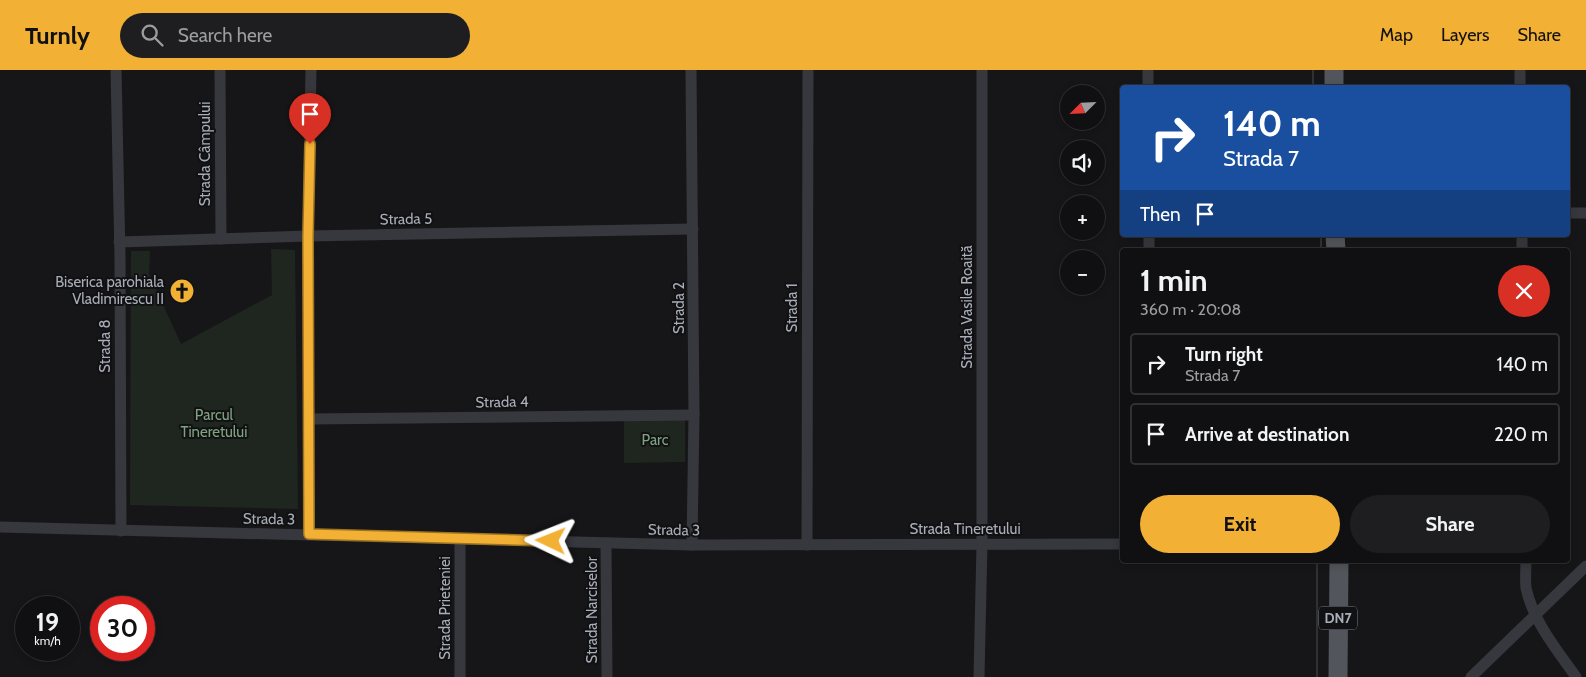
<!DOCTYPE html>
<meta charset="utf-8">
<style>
:root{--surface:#101012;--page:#1e1e20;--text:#f1f3f6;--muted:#9c9d9f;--line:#303032;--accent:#f2b134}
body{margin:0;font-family:Cabin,sans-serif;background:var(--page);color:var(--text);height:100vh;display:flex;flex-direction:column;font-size:19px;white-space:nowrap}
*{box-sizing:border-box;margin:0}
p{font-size:16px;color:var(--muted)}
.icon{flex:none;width:28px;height:28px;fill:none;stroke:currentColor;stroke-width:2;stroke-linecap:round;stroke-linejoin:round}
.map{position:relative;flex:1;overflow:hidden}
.side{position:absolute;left:1120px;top:178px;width:450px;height:315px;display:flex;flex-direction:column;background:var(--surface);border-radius:5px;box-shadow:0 2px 8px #0003,0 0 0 1px var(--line)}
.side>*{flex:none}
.banner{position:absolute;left:1120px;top:15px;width:450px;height:152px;border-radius:5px;box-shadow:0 2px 8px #0003,0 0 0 1px var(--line);background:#1a4fa0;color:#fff;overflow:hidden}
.needle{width:32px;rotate:246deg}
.fabs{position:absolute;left:1060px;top:15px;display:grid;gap:10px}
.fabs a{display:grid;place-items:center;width:45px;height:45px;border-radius:50%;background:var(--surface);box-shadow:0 2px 8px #0003,0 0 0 1px var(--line);font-size:25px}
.speed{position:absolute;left:15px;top:526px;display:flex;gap:10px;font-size:25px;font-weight:700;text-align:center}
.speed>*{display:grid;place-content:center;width:65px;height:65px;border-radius:50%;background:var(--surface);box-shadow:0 2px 8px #0003,0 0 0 1px var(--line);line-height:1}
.speed small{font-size:12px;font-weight:400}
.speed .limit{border:8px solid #d22;background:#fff;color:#111}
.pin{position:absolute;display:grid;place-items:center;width:42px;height:42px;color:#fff;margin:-51px -21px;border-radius:50% 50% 50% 0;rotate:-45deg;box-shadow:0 0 5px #0007}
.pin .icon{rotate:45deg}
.me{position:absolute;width:55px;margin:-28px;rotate:272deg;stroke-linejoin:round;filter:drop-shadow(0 0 4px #0008)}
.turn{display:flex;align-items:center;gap:18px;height:105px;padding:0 20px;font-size:22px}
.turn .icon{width:65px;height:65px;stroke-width:2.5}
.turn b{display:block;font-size:35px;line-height:42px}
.then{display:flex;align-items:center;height:48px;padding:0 20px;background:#0003;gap:10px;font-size:19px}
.round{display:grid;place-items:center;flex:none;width:52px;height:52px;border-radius:26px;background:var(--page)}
.headline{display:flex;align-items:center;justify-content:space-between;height:85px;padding:0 20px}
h1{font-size:30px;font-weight:800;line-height:38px}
.primary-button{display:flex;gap:10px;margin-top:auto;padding:10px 20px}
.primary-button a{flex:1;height:58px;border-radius:30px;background:var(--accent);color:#111;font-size:20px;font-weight:800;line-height:58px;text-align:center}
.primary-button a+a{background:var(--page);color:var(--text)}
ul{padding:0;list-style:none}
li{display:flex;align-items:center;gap:15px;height:62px;margin:0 10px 8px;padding:0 10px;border:2px solid var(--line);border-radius:5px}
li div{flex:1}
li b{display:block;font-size:19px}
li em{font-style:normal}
header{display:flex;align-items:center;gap:30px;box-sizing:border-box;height:70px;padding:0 25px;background:var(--accent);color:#111}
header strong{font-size:24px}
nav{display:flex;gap:28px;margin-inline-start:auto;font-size:18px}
.search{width:350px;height:45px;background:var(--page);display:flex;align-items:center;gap:12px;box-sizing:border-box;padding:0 18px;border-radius:28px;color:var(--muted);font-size:19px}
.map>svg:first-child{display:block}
.green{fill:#1e261f}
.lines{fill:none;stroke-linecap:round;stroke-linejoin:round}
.minor{stroke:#37383d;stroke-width:11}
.primary{stroke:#53555c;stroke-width:19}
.tram{stroke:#4a4c52;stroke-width:1}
.route-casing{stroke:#9d7322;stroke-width:12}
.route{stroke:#f2b134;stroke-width:9}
.labels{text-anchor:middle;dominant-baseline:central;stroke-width:4;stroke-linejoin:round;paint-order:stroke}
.shield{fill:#111113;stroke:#7b7e86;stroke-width:1}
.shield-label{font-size:14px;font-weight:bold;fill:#a8adb8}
.street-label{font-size:15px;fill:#a8adb8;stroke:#111113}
.poi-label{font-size:15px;fill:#a8adb8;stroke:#111113;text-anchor:end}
.park-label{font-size:15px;fill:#7fa381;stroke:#111113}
</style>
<header>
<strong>Turnly</strong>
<div class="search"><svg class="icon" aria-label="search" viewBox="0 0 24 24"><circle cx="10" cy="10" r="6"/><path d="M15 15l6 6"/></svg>Search here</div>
<nav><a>Map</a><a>Layers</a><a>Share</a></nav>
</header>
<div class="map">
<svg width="1586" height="607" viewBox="0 0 1586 607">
<rect width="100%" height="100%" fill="#161618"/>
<g class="green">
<polygon points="271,179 295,180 298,439 130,435 131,181 150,181 149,204 181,274 272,225"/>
<polygon points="685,347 685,392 624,393 624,348"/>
</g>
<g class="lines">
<g class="minor">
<polyline points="116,0 120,187 121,461"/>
<polyline points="220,0 221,169"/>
<polyline points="691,0 694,345 692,475"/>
<polyline points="1148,0 1148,18"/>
<polyline points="1520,0 1520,18"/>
<polyline points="1568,143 1586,143"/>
<polyline points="1149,165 1149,180"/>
<polyline points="1522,165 1522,180"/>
<polyline points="119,172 308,166 693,159"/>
<polyline points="310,349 694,345"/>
<polyline points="0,457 692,475 1122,474"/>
<polyline points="309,464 308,166 311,0"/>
<polyline points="460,469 460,607"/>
<polyline points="606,473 607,607"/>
<polyline points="807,475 808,0"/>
<path d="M 1526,490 C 1526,499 1525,509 1526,518 C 1533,551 1557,580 1576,607"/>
<polyline points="979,607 982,474 982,0"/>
<polyline points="1471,607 1586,496"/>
</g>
<g class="primary">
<polyline points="1334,0 1334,18"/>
<polyline points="1335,165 1336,180"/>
<polyline points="1338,607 1339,490"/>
</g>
<g class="tram">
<polyline points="1313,0 1313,18"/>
<polyline points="1321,165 1321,180"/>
<polyline points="1317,607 1317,490"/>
</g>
</g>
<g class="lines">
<defs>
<polyline id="route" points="310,74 308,166 309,464 551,471"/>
</defs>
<use href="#route" class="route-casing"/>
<use href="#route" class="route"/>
</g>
<defs>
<symbol id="church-disc" viewBox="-11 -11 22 22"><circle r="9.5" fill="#f2b134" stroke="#111113"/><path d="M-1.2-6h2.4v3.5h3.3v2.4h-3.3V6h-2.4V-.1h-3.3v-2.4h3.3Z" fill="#111"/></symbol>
</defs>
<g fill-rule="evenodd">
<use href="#church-disc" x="168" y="207" width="28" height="28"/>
</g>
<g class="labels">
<rect class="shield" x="1319" y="536.5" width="38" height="23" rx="4"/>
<g class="shield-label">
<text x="1338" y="548">DN7</text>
</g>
<g class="street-label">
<text transform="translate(205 84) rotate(-90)">Strada Câmpului</text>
<text transform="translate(406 149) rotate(-1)">Strada 5</text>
<text transform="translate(967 237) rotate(-90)">Strada Vasile Roaită</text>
<text transform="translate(679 238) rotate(-90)">Strada 2</text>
<text transform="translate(792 238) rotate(-90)">Strada 1</text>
<text transform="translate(105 276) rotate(-90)">Strada 8</text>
<text transform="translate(502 332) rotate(-1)">Strada 4</text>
<text transform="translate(269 449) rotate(1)">Strada 3</text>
<text x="965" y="459">Strada Tineretului</text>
<text transform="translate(674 460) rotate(1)">Strada 3</text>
<text transform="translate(445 538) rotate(-90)">Strada Prieteniei</text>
<text transform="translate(592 540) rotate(-90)">Strada Narciselor</text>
</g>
<g class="poi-label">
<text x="164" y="212">Biserica parohiala<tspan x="164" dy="17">Vladimirescu II</tspan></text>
</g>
<g class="park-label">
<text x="214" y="345">Parcul<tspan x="214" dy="17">Tineretului</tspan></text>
<text x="655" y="370">Parc</text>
</g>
</g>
</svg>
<div class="fabs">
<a><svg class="needle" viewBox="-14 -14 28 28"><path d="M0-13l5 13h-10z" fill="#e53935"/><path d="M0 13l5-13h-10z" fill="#9c9d9f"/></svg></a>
<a><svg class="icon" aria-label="sound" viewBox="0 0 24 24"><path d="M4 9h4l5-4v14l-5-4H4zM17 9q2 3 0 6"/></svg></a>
<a>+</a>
<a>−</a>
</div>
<div class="speed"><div>19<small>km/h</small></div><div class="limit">30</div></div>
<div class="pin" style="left:310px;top:74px;background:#d93025"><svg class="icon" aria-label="arrive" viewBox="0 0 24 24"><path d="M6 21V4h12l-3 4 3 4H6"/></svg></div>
<svg class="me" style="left:551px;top:471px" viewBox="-20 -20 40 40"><path d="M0-17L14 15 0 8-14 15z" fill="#f2b134" stroke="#fff" stroke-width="4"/></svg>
<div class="banner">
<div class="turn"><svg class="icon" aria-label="right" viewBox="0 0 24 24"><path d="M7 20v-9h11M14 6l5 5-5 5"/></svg><div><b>140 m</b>Strada 7</div></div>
<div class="then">Then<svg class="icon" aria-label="arrive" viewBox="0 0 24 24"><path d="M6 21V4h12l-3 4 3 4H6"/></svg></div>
</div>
<section class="side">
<div class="headline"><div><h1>1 min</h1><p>360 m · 20:08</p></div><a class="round" style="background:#d93025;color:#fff"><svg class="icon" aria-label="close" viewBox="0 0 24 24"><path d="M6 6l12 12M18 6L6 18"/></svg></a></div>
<ul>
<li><svg class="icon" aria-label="right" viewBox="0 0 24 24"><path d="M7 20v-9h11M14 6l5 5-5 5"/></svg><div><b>Turn right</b><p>Strada 7</p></div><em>140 m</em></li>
<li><svg class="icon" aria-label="arrive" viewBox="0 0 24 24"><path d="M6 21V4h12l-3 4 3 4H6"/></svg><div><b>Arrive at destination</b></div><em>220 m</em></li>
</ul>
<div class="primary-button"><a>Exit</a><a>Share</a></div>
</section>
</div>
